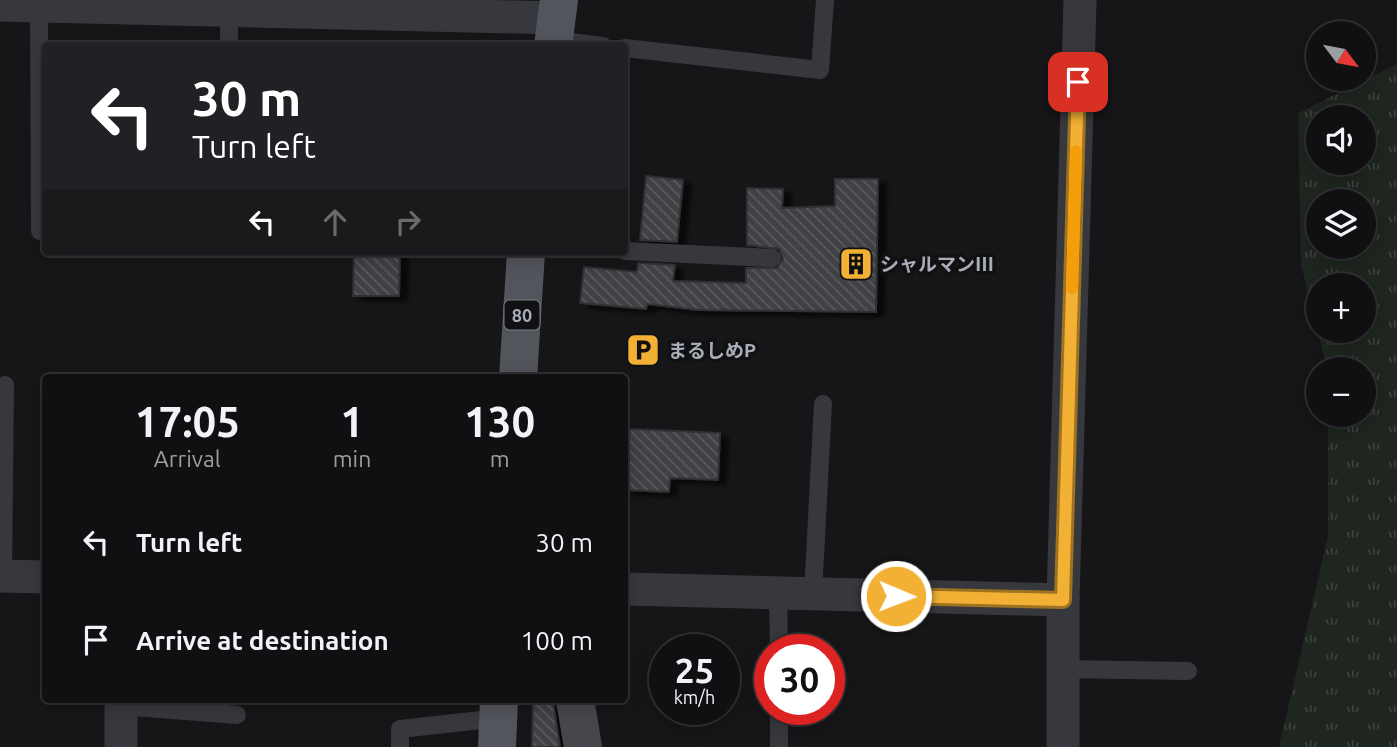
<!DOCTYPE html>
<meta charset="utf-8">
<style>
:root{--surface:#101012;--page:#19191b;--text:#f1f3f6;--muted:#9c9d9f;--line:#303032}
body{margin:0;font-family:Ubuntu,"Noto Sans JP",sans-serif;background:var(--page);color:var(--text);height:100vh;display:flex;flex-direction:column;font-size:26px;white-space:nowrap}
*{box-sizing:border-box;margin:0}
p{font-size:23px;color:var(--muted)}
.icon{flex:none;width:38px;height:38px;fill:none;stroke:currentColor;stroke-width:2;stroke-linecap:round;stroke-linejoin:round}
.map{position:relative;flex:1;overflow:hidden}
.side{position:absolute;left:42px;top:374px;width:586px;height:329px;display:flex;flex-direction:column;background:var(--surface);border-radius:7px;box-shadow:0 4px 18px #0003,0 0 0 2px var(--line)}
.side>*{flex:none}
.hud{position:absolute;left:42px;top:42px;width:586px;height:214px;border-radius:7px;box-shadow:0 4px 18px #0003,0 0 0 2px var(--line);background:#202124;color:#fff;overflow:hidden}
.needle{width:46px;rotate:122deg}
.tools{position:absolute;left:1306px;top:21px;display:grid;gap:14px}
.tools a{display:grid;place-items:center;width:70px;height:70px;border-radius:50%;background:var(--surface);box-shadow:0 4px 18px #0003,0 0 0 2px var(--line);font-size:35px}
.speed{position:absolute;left:649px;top:634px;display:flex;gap:14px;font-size:35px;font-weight:700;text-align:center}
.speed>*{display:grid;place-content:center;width:91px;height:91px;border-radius:50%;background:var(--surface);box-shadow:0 4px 18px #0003,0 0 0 2px var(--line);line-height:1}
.speed small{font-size:18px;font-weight:400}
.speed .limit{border:10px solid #d22;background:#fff;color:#111}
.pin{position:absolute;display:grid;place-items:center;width:60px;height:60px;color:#fff;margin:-30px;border-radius:14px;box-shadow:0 4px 10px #0006}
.me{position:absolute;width:77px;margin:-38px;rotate:91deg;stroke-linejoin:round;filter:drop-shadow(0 0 5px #0008)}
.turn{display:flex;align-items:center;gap:24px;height:147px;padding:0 35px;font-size:32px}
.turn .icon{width:91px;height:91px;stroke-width:2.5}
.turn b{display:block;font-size:49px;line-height:60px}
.lanes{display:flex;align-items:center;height:66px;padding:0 35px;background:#0003;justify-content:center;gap:35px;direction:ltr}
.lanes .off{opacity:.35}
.eta{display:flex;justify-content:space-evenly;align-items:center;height:119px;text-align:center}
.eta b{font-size:42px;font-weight:700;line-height:49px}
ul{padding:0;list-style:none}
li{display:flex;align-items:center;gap:21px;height:98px;padding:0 35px}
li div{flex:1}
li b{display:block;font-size:26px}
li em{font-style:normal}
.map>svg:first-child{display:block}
.park{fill:url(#park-tufts);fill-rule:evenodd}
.building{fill:url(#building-back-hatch);stroke:#303034;stroke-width:2;filter:url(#shadow)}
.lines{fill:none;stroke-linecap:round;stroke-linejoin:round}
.lane{stroke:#37383d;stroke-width:18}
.street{stroke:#37383d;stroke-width:33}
.secondary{stroke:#45474d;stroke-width:38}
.primary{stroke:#53555c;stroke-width:38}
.route-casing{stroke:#9d7322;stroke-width:18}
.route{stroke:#f2b134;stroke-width:12}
.slow{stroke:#f59e0b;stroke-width:12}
.labels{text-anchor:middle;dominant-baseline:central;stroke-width:7;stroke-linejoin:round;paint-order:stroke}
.shield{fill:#111113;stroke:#7b7e86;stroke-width:2}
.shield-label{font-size:18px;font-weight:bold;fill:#a8adb8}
.poi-label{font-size:19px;font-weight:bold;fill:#a8adb8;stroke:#111113;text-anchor:start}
</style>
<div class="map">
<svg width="1397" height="747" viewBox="0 0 1397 747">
<defs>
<pattern id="park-tufts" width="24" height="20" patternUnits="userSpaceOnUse" patternTransform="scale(1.75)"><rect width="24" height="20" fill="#1e261f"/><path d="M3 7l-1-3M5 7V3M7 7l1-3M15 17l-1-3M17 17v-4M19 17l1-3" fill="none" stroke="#3c433d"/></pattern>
<pattern id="building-back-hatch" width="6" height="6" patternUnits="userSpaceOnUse" patternTransform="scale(1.75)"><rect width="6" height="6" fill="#404145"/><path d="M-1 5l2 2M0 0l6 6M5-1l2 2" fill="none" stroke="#595a5e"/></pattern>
<filter id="shadow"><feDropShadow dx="8" dy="4.5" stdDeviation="2" flood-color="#0009"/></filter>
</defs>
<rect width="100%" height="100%" fill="#161618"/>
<path class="park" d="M 1397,64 L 1397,747 L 1279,747 L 1328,536 L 1328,415 L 1363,415 L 1363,369 L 1327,369 L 1301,264 L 1298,113 ZM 1318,117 L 1363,117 L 1363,163 L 1318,163 ZM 1363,201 L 1363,247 L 1318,247 L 1318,201 ZM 1318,285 L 1363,285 L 1363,331 L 1318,331 Z"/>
<g class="building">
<polygon points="646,176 683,180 677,242 640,240"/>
<polygon points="835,179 878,179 876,312 698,310 647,304 646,309 580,303 584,267 637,272 638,263 675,265 673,281 746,283 746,268 777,268 783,259 779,249 747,245 747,188 783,189 782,208 835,206"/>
<polygon points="354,252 400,252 399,296 353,296"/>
<polygon points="630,429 720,433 718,480 670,478 669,492 625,490 625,439 629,439"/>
<polygon points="533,702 553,702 560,747 532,747"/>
</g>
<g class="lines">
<g class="lane">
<polyline points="229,4 229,46"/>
<polyline points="39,6 40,231"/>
<polyline points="554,40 603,46"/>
<polyline points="625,48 820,70 825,0"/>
<polyline points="625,251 772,258"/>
<polyline points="3,576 5,385"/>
<polyline points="778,593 779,649"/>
<polyline points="813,594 823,404"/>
<polyline points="1063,669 1188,671"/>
<polyline points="121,706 237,715"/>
<polyline points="779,709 779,747"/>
<polyline points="400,747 400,729 499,718"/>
</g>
<g class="street">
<polyline points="0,5 557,18"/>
<polyline points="0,576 46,577"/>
<polyline points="625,589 1063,600"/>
<polyline points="121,747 121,700"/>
<polyline points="1063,747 1063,600 1080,0"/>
</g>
<polyline class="secondary" points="575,700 583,747"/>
<g class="primary">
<polyline points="553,46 559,0"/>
<polyline points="518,378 526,252"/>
<polyline points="497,747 499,700"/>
</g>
</g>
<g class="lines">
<defs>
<polyline id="route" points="896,596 1063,600 1078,82"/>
</defs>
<use href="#route" class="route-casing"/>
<use href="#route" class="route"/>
<polyline class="slow" points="1072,288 1076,151"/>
</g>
<defs>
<symbol id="building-square" viewBox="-11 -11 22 22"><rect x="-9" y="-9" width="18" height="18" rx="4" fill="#f2b134" stroke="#111113"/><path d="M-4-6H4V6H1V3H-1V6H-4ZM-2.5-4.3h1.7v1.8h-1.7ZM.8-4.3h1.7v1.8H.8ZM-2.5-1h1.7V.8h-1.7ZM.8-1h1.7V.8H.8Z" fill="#111"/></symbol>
<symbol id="parking-square" viewBox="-11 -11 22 22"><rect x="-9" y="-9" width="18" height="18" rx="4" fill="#f2b134" stroke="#111113"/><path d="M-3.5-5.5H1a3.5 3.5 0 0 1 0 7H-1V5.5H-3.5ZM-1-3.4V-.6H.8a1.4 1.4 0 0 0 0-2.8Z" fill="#111"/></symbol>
</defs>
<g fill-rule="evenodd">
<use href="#building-square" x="837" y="245" width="38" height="38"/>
<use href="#parking-square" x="624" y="331" width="38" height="38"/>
</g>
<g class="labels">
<rect class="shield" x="504.5" y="300.5" width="35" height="29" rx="5"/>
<g class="shield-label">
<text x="522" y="315">80</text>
</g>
<g class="poi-label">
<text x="880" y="264">シャルマンⅢ</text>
<text x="668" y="350">まるしめP</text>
</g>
</g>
</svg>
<div class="tools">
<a><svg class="needle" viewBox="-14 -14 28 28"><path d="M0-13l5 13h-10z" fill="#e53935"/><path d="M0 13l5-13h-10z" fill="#9c9d9f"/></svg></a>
<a><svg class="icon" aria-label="sound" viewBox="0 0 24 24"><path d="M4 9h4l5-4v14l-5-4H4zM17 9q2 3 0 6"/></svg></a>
<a><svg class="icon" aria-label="layers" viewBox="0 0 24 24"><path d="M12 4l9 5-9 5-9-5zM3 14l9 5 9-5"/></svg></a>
<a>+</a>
<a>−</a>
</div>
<div class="speed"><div>25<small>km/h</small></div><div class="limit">30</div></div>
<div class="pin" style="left:1078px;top:82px;background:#d93025"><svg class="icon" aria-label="arrive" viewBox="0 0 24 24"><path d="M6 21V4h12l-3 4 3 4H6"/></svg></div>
<svg class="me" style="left:896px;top:596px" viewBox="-20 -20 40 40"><circle r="17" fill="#f2b134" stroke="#fff" stroke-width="3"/><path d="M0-11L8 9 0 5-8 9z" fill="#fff"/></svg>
<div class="hud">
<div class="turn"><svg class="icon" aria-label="left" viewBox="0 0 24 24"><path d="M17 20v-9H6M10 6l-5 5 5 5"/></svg><div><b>30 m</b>Turn left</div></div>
<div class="lanes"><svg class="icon" aria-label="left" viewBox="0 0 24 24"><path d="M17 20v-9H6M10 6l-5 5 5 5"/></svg><svg class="icon off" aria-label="ahead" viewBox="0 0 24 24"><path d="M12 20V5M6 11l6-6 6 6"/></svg><svg class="icon off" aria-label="right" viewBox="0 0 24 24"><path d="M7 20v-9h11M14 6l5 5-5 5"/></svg></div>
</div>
<section class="side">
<div class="eta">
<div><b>17:05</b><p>Arrival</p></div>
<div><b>1</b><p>min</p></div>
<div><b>130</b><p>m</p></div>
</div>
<ul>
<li><svg class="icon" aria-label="left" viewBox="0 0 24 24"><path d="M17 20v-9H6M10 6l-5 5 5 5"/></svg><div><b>Turn left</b></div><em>30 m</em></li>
<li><svg class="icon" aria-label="arrive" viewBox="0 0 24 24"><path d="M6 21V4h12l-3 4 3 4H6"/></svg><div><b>Arrive at destination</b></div><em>100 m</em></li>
</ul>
</section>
</div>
